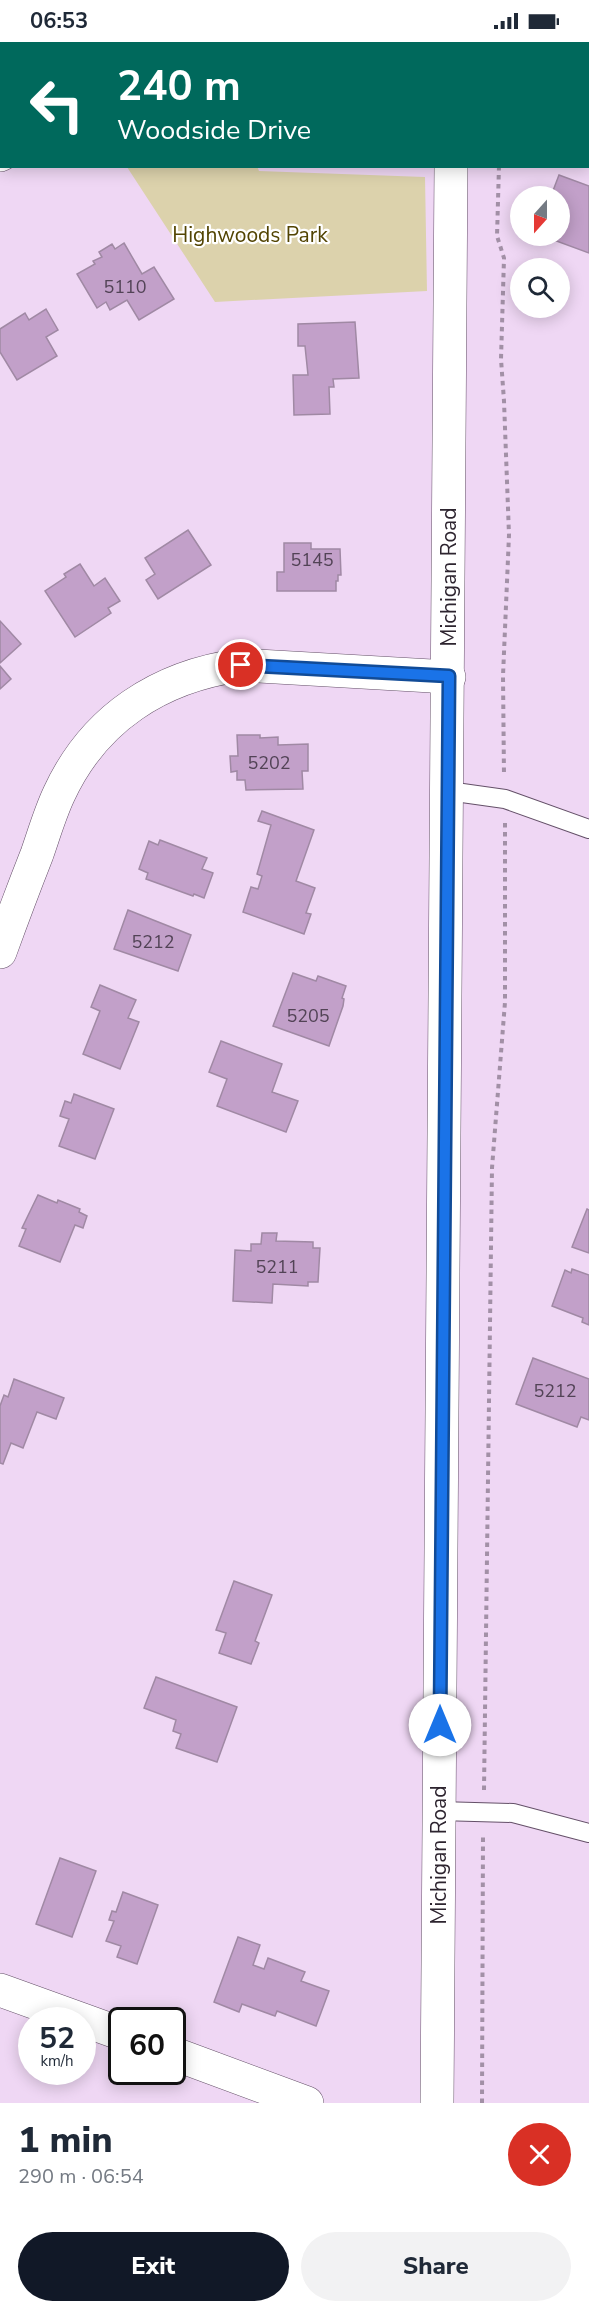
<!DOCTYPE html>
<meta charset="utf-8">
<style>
:root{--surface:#fff;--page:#f2f2f3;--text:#1f2937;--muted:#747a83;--accent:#111827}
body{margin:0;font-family:"Nunito Sans",sans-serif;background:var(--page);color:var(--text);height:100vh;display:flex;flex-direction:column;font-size:22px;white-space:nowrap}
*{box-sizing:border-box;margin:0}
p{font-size:20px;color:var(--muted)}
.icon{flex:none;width:33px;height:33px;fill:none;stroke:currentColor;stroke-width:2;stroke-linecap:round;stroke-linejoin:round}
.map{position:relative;height:2061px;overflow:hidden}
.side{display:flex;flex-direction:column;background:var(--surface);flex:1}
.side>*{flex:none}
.banner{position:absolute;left:0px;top:0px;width:590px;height:126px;box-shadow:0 3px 15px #0003;background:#00695c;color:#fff;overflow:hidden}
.needle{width:39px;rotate:201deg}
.controls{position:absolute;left:510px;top:144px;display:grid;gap:12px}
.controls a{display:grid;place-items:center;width:60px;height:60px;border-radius:50%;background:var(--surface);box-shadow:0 3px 15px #0003;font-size:30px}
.speed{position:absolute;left:18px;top:1965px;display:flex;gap:12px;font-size:30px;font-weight:700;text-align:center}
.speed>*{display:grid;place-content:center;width:78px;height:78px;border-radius:50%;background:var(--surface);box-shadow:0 3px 15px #0003;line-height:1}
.speed small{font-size:15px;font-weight:400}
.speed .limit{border:3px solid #111;border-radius:9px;background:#fff;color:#111}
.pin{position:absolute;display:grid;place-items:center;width:51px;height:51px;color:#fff;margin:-26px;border:3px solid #fff;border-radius:50%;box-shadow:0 2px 6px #0007}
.me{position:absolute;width:66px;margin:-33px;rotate:0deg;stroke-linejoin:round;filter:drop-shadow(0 0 4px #0008)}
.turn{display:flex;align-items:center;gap:21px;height:126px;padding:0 18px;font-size:27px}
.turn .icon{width:78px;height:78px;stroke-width:2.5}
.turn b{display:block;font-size:42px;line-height:51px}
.round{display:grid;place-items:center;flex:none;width:63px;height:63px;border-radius:32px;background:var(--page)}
.summary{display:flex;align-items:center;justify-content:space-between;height:102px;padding:0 18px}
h1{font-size:36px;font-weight:800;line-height:45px}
.primary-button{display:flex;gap:12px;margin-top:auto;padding:12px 18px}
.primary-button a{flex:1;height:69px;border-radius:36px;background:var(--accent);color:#fff;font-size:24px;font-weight:800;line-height:69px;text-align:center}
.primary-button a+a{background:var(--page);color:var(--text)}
.status{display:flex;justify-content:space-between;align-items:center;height:42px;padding:0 30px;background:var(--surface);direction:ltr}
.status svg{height:16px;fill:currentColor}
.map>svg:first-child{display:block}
.green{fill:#dcd2ac}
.building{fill:#c2a0c9;stroke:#a089a4;stroke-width:1.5}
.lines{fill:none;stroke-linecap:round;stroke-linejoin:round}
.lane-casing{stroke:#645068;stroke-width:20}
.street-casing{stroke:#645068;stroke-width:34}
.secondary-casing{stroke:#645068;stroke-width:34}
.primary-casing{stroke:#645068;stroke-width:34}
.path{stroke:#a290a6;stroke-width:4;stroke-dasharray:4.5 4.5;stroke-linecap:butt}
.lane{stroke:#fff;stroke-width:18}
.street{stroke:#fff;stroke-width:33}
.secondary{stroke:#fff;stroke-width:33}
.primary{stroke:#fff;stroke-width:33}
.route-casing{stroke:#114b97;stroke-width:15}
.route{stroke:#1a73e8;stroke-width:10}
.labels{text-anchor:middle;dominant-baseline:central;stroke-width:4.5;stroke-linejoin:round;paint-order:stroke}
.number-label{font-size:18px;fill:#524356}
.park-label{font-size:21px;fill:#524402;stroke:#fff}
.street-label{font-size:21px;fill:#2d242f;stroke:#fff}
</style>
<div class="status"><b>06:53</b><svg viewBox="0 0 49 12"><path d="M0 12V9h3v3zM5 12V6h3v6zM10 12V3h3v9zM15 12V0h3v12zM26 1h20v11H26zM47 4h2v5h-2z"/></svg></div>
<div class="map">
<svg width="589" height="2061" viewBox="0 0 589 2061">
<rect width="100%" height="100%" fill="#efd7f4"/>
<polygon class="green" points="257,124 259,129 425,135 427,249 215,260 127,125"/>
<g class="building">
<polygon points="559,133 589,144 589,211 543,194 560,194 560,154 551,154"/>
<polygon points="124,201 142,232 154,225 174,257 139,278 127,258 110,268 106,260 97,266 77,232 95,222 93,219 102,215 99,210 112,202 115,207"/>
<polygon points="46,267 58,288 46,295 57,314 17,338 0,310 0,287 25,271 29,278"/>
<polygon points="355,280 359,336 333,337 334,345 329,345 330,372 294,373 293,333 308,333 305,304 298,304 298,282"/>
<polygon points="188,488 211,523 158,557 146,538 155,532 145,516"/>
<polygon points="284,501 311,501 311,507 340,507 341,533 338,533 338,539 336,539 336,549 277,549 277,530 284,530"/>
<polygon points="80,522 94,544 105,536 120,559 108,566 111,571 75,595 45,549 66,535 64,532"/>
<polygon points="0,579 21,602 0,621"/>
<polygon points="0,624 11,637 0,647"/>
<polygon points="237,693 260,693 260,696 278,695 278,703 308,702 308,729 302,729 303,747 246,748 245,738 237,738 237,729 231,730 230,714 238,714"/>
<polygon points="262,769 314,788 296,839 315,846 306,871 311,872 304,892 243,870 251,845 258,847 262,834 257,832 271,783 258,779"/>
<polygon points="160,798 207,816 202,827 213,831 204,856 194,852 193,854 146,837 148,831 139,827 149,799 158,803"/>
<polygon points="128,868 191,893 178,929 114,907"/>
<polygon points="293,931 316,939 318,934 346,944 342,956 344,957 343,964 329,1004 273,984"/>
<polygon points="100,943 136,958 128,976 139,980 120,1027 83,1012 100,969 91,965"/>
<polygon points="221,999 282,1022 272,1050 298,1059 286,1090 217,1064 227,1037 209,1030"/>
<polygon points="74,1052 114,1067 95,1117 59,1104 69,1077 60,1074 65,1059 71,1061"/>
<polygon points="38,1153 57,1161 58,1158 80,1167 79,1170 87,1174 83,1186 75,1183 60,1220 19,1204 26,1187 22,1186"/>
<polygon points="587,1167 589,1168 589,1211 572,1205"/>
<polygon points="262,1191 277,1191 276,1199 313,1200 313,1206 320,1206 318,1240 308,1240 308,1244 273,1242 272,1261 233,1259 235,1208 251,1209 251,1202 261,1202"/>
<polygon points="572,1227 589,1233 589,1283 582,1280 583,1276 552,1264 565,1228 571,1231"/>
<polygon points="533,1316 589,1337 589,1378 581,1375 577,1385 516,1362"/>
<polygon points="14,1337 64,1356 56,1377 37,1370 23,1406 11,1401 3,1422 0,1421 0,1364 4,1353 8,1355"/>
<polygon points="234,1539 272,1553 255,1599 259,1601 251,1622 219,1611 226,1591 216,1588"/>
<polygon points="156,1635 237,1665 217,1720 176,1706 181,1692 173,1689 176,1678 144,1666"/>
<polygon points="60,1816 96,1829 72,1895 36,1882"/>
<polygon points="123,1850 158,1863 137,1922 117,1915 121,1904 106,1899 114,1879 109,1878 112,1869 116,1870"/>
<polygon points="238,1895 260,1903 253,1923 264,1927 268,1916 305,1930 301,1939 329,1949 316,1984 277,1969 275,1974 242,1962 239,1970 214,1960"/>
</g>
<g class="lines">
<defs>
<g id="lane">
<polyline points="588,19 589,19"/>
<polyline points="588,96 589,96"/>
<polyline points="448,749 505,757 589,787"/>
<polyline points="439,1769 513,1771 589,1791"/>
</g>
<g id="street">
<path d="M 0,910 C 12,877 24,845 37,812 C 44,792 50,771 59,752 C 94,676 160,634 241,623 L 449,635"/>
<polyline points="0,1948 122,1992"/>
<polyline points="172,2011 307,2061"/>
</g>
<g id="secondary">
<polyline points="213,2 216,0"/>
<polyline points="0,113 2,112"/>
</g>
<g id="primary">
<polyline points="452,2 452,0"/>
<polyline points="437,2061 451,124"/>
</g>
</defs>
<use href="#lane" class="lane-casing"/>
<use href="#street" class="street-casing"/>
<use href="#secondary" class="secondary-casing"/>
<use href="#primary" class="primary-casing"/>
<g class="path">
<polyline points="504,2 504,0"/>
<polyline points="499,124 497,194 504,216 501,317 504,359 509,493 503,634 504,734"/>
<polyline points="484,1748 492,1126 505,960 505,781"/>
<polyline points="482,2061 483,1794"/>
</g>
<use href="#lane" class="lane"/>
<use href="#street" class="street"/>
<use href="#secondary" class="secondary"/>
<use href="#primary" class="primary"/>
</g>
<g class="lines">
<defs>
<polyline id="route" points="241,623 449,634 440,1683"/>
</defs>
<use href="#route" class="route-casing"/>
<use href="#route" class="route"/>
</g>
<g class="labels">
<g class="number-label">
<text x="125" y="245">5110</text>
<text x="312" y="518">5145</text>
<text x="269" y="721">5202</text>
<text x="153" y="900">5212</text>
<text x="308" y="974">5205</text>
<text x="277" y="1225">5211</text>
<text x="555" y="1349">5212</text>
</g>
<g class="park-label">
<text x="250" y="193">Highwoods Park</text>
</g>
<g class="street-label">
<text transform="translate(449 535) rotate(-90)">Michigan Road</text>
<text transform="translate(439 1813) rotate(-90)">Michigan Road</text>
</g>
</g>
</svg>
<div class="controls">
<a><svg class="needle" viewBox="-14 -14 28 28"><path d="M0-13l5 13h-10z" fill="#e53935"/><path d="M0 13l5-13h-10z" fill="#747a83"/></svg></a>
<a><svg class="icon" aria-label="search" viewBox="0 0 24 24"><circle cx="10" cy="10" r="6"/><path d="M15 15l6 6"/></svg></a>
</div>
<div class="speed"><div>52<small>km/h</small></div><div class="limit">60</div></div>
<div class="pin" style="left:241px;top:623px;background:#d93025"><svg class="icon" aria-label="arrive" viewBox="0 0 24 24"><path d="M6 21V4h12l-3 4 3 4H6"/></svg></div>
<svg class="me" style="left:440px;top:1683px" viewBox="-20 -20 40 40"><circle r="19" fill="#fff"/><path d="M0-13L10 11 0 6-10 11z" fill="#1a73e8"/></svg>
<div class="banner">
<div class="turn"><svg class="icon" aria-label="left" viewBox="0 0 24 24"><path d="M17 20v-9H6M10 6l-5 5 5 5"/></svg><div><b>240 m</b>Woodside Drive</div></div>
</div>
</div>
<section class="side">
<div class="summary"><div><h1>1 min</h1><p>290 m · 06:54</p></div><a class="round" style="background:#d93025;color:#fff"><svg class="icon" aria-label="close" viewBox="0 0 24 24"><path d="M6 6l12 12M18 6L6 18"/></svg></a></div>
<div class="primary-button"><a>Exit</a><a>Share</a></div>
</section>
